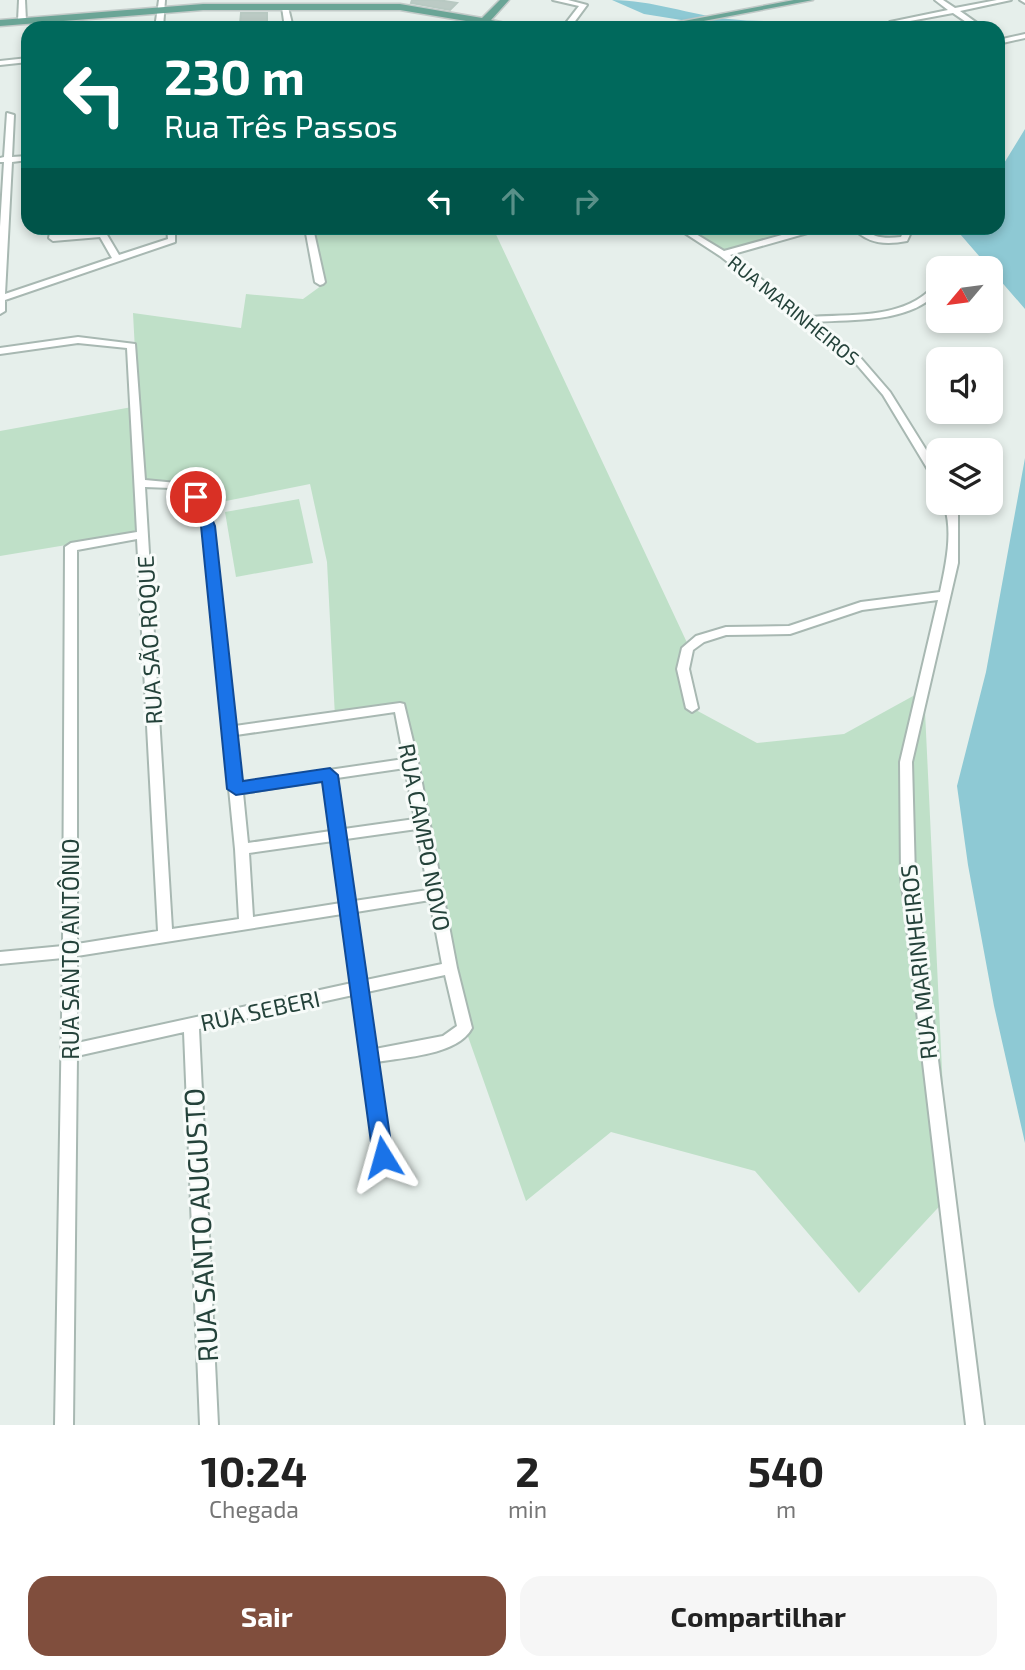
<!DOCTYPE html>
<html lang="pt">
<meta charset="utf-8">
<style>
:root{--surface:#fff;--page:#f6f6f6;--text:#222;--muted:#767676;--accent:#804e3d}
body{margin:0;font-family:"Exo 2",sans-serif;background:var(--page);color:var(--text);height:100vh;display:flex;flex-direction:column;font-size:26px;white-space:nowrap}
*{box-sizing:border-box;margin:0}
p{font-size:23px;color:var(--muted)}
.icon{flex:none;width:38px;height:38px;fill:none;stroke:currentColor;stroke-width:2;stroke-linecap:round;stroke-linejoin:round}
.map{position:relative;height:1425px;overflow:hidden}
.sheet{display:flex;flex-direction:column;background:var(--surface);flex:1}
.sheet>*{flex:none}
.hud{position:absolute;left:21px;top:21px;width:984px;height:214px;border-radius:21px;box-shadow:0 4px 10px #0003;background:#00695c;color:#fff;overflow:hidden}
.needle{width:46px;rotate:241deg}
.fabs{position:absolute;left:926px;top:256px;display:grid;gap:14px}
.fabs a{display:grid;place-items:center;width:77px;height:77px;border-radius:14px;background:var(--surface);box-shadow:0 4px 10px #0003;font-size:35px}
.pin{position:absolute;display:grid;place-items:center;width:60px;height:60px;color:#fff;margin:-30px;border:4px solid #fff;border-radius:50%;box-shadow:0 2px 7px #0007}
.me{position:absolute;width:77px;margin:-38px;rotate:352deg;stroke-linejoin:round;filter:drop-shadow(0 0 5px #0008)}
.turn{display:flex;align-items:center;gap:24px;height:147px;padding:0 28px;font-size:32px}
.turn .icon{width:91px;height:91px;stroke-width:2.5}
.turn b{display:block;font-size:49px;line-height:60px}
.lanes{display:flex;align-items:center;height:66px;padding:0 28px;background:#0003;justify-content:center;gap:35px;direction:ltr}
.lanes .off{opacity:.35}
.eta{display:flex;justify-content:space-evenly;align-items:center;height:119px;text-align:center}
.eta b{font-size:42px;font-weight:700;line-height:49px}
.cta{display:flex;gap:14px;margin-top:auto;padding:14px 28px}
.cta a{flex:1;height:80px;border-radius:21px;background:var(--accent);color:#fff;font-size:28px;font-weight:700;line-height:80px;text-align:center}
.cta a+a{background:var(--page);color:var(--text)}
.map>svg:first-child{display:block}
.green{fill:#bfe0c8}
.water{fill:#8ec9d4}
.building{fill:#bbcac4;stroke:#b8c9c2;stroke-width:2}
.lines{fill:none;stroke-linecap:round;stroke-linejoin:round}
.minor-casing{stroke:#a8b8b2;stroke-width:4}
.major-casing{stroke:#c2cac8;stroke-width:3}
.minor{fill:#fff;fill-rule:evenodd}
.major{fill:#6aa596;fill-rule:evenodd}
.route{fill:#1a73e8;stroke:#114b97;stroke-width:2}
.labels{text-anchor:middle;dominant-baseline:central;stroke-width:6;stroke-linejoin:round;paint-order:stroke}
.far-street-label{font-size:19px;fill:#24423a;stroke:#f7fbf9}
.street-label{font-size:23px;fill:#24423a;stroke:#f7fbf9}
.near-street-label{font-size:28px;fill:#24423a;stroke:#f7fbf9}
</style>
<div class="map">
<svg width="1025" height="1425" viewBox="0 0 1025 1425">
<rect width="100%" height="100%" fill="#e6efeb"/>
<g class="green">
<path d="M 313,228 L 493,228 L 690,649 L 684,670 L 694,709 L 757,743 L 844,734 L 924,690 L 948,1197 L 859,1293 L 755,1171 L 611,1132 L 526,1201 L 465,1028 L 402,708 L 335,717 L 327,562 L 310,484 L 201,506 C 192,484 163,485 142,484 L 133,313 L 241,328 L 246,294 L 303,299 L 325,283 Z"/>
<polygon points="681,228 805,228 723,254"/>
<polygon points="132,407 139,533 0,556 0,431"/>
<polygon points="299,499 313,563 236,577 225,512"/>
</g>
<g class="water">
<path d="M 612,0 C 652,0 690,15 729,19 C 765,23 803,19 838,28 L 694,22 L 644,14 Z"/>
<polygon points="1025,129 1025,309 960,234 964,228 998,228 998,173"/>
<polygon points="1025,458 1025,1143 994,1006 968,865 957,786 986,672"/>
</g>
<g class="building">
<polygon points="412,0 438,0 457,3 450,10 411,3"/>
<polygon points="241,13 267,13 267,23 240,24"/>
</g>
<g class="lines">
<defs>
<g id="minor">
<polygon points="19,0 25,0 26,21 22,23 18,21"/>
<polygon points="159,0 165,0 163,28 155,28"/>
<polygon points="553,0 568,0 587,5 570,28 562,28 579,6"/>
<polygon points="935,0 943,0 955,8 997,0 1011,0 960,11 984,28 975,28 953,13 894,24 890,22 948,10"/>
<polygon points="1020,0 1025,0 1025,3"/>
<polygon points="285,5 288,7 293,28 285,28 282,7"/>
<polygon points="1025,34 1025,38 998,44 998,40"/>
<polygon points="28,58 28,62 0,65 0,61"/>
<polygon points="7,113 14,115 12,157 28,156 28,160 12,162 5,294 112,258 100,237 53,241 49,238 51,228 59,228 58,235 97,232 95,228 103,228 119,255 168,239 167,228 175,228 175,242 5,300 5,311 0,314 0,227 4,162 0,162 0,158 4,157"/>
<polygon points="305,228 313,228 325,282 323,284 320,285 315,282"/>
<path d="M 677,228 L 686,228 L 724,251 L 807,228 L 819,228 L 818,230 L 730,255 L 810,317 C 848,314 899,319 929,291 L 935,291 L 935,295 C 905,323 855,319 816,322 L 858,355 L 890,392 L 938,469 L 938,481 L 933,478 L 883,395 L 852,359 L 720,256 Z"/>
<path d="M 853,228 L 862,228 C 874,238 885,239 901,237 L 905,228 L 913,228 L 907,241 C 886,245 868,244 853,228 Z"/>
<path d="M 78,337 L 135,344 L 145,480 L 177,483 L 200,495 L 213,526 L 235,726 L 400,703 L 404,704 L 418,762 L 457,968 L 472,1028 C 458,1055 405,1057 377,1062 L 391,1158 L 389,1163 L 383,1165 L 377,1163 L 375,1158 L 353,995 L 199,1029 L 218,1425 L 200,1425 L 184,1032 L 77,1056 L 73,1425 L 55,1425 L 63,958 L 0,964 L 0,952 L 63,946 L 65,547 L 71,543 L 137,532 L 127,348 L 78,343 L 0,354 L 0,348 ZM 145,487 L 171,488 L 192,499 L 203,526 L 235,849 L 239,919 L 172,929 ZM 137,539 L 158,931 L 77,944 L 77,550 ZM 395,712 L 404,759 L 241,783 L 236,735 ZM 405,768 L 415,819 L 344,829 L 337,778 ZM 324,780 L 331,831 L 248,843 L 243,793 ZM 417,829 L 428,890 L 354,901 L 346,839 ZM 333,841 L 341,903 L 253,917 L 249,853 ZM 430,900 L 442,964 L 366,980 L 356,912 ZM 342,914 L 352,983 L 77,1043 L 77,956 ZM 445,975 L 457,1026 L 443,1036 L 375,1049 L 367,992 Z"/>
<path d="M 943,502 L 953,502 L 958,514 L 958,563 L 912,762 L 915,877 L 984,1425 L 966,1425 L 901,877 L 900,762 L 938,600 L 862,610 L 790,634 L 726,635 L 704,642 L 693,650 L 689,669 L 698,708 L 692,712 L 686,708 L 677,669 L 682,648 L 696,636 L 726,627 L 789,626 L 861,602 L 940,592 C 946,564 954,529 943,502 Z"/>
</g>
<g id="major">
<polygon points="500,0 509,0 491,20 528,28 487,24 482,27 478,23 400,10 203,10 0,26 0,20 203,4 400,4 482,18"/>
<polygon points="794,0 813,0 667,28 647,28"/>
</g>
</defs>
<use href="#minor" class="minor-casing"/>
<use href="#major" class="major-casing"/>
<use href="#minor" class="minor"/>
<use href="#major" class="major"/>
</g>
<polygon class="route" points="196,493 203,497 215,526 243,781 330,768 338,775 393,1157 390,1164 383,1167 376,1164 373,1157 322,782 236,795 227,789 201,526 189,497"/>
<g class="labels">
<g class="far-street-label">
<text transform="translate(794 310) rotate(39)">RUA MARINHEIROS</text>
</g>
<g class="street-label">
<text transform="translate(149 640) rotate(-93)">RUA SÃO ROQUE</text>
<text transform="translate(425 837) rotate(79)">RUA CAMPO NOVO</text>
<text transform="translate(70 949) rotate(-90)">RUA SANTO ANTÔNIO</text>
<text transform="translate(918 962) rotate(-96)">RUA MARINHEIROS</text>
<text transform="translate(260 1010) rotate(-12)">RUA SEBERI</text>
</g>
<g class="near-street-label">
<text transform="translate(200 1225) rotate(-93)">RUA SANTO AUGUSTO</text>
</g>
</g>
</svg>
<div class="fabs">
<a><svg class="needle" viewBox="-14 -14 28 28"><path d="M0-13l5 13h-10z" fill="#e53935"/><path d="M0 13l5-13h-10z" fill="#767676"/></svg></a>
<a><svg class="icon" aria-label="sound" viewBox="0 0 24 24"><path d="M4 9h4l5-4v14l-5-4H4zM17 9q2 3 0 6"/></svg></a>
<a><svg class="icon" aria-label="layers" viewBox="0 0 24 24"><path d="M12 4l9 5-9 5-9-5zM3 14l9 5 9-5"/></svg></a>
</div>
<div class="pin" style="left:196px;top:497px;background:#d93025"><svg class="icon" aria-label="arrive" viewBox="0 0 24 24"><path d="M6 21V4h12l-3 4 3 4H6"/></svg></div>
<svg class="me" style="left:383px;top:1157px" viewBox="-20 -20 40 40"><path d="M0-17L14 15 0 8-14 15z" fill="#1a73e8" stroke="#fff" stroke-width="4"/></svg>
<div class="hud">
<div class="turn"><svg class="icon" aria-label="left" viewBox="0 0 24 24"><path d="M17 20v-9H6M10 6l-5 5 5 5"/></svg><div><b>230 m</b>Rua Três Passos</div></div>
<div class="lanes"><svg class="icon" aria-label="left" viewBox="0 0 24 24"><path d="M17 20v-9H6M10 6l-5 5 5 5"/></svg><svg class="icon off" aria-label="ahead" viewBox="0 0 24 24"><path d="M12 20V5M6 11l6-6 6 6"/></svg><svg class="icon off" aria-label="right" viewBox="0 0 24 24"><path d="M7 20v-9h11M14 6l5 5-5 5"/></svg></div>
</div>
</div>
<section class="sheet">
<div class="eta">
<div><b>10:24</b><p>Chegada</p></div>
<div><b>2</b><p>min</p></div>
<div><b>540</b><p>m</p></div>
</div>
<div class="cta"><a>Sair</a><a>Compartilhar</a></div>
</section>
